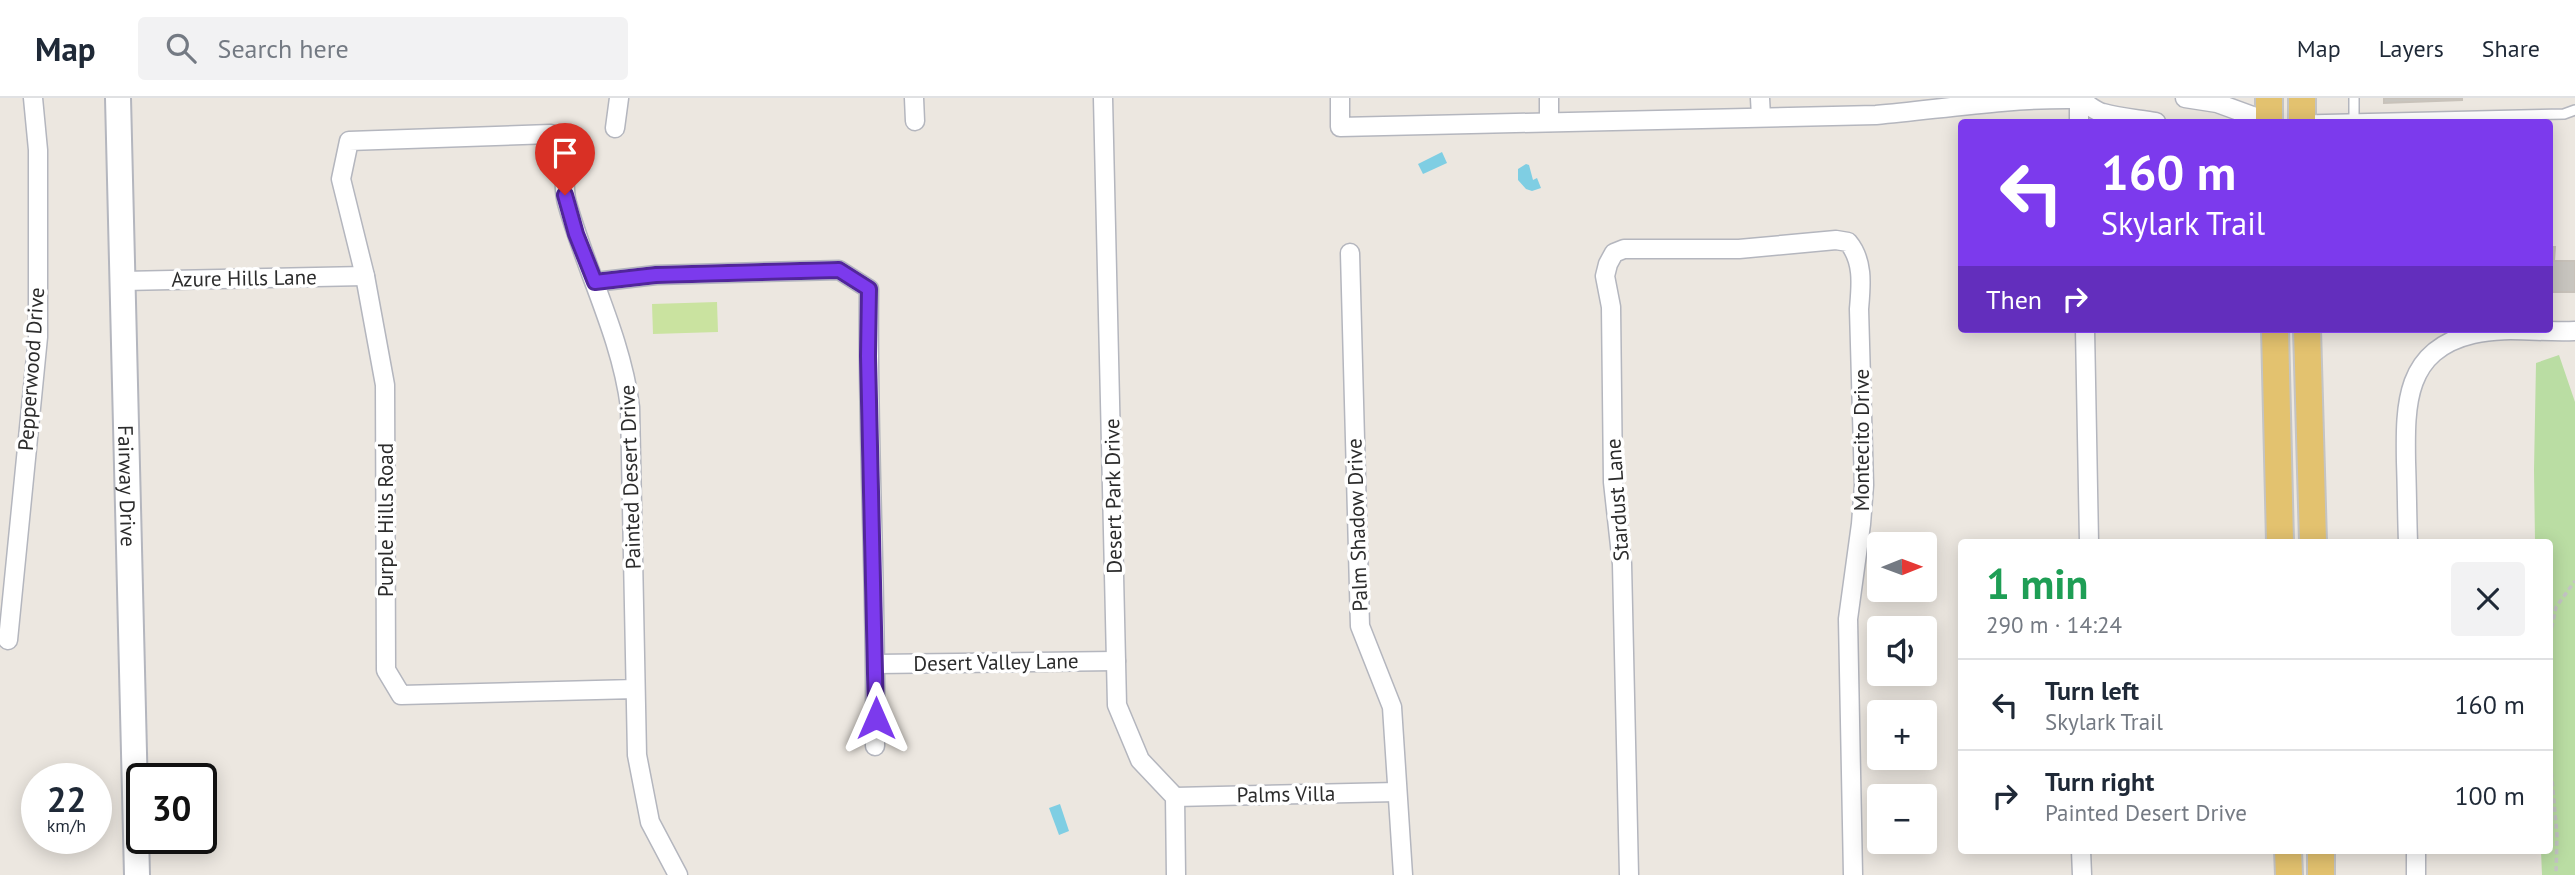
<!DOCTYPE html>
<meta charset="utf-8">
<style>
:root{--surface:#fff;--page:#f2f2f3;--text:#1f2937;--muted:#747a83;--line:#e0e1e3}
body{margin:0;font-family:"PT Sans",sans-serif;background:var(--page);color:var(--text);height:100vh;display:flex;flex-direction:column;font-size:26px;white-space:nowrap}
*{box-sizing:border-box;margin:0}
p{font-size:23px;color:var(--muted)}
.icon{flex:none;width:38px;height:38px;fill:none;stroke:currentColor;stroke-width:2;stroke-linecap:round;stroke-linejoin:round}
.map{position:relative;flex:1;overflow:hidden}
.panel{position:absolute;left:1958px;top:441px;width:595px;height:315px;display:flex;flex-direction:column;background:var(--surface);border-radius:7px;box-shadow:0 4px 18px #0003}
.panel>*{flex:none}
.hud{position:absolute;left:1958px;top:21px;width:595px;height:214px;border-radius:7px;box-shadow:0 4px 18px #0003;background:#7c3aed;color:#fff;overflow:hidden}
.needle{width:46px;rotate:89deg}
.fabs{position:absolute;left:1867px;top:434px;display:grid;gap:14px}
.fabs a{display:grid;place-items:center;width:70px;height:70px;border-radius:7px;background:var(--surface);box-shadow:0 4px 18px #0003;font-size:35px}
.speed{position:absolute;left:21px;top:665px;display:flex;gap:14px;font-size:35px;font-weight:700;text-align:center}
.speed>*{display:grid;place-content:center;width:91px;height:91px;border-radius:50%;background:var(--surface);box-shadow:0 4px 18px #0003;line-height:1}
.speed small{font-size:18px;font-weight:400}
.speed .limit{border:4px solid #111;border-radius:10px;background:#fff;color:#111}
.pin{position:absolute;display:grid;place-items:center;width:60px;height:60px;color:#fff;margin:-72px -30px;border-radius:50% 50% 50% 0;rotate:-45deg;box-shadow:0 0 7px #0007}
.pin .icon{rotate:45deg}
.me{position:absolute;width:77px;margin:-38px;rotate:0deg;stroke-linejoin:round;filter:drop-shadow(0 0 5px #0008)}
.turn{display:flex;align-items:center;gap:24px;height:147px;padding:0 28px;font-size:32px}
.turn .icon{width:91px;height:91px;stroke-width:2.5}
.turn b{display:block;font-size:49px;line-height:60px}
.then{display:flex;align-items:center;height:66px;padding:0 28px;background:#0003;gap:14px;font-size:26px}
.round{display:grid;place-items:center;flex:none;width:74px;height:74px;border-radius:7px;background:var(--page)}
.head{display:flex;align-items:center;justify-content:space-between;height:119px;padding:0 28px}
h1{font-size:42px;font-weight:600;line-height:52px;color:#1e9e55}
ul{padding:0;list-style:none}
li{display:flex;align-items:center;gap:21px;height:91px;padding:0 28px;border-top:2px solid var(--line)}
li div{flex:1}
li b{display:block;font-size:26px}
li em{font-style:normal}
header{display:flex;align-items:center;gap:42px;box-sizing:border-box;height:98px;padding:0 35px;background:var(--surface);border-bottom:2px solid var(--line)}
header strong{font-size:33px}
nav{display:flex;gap:38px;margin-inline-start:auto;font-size:24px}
.search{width:490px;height:63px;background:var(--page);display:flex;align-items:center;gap:18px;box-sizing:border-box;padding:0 24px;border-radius:7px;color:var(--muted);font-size:26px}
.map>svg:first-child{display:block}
.green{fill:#badda3}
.pitch{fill:#cae3a0}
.water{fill:#7fcee3}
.building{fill:#c8c5bf;stroke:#c8c2ba;stroke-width:2}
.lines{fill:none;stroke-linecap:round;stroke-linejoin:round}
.lane-casing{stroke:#b4b6be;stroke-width:12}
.street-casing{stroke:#b4b6be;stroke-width:21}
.secondary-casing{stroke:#b4b6be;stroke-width:28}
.primary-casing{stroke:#c4c4c4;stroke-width:30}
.path{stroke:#c4c4c4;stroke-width:3.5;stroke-dasharray:5 3.5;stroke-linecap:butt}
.lane{stroke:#fff;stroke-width:9}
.street{stroke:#fff;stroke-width:18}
.secondary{stroke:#fff;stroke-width:24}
.primary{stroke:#e3c26f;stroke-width:26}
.route-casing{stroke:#51269a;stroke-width:18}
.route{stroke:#7c3aed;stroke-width:12}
.labels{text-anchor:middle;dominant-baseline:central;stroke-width:7;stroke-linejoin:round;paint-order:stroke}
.street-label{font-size:21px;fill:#2c2c2c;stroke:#fff}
</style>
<header>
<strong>Map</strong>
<div class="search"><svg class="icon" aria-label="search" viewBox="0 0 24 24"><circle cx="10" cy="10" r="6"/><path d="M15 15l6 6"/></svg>Search here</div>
<nav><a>Map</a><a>Layers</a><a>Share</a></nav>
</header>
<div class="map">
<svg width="2575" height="777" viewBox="0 0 2575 777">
<rect width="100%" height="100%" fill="#ece7e0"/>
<polygon class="green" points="2559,257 2575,304 2575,777 2542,777 2541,753 2550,752 2550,444 2535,444 2534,372 2536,265"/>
<polygon class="pitch" points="717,204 718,234 653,236 652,206"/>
<g class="water">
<polygon points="1442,54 1447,65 1423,76 1418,66"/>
<polygon points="1526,66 1529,67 1533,82 1537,80 1541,90 1532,93 1526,91 1518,82 1518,71"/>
<polygon points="1060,706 1069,733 1059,737 1049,710"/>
</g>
<g class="building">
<polygon points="2384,0 2462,0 2462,2 2384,5"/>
<polygon points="2550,149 2555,149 2554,163 2575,163 2575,194 2550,194"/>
</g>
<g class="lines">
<defs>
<g id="lane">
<polyline points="2354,0 2354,21"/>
<polyline points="2304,22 2564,16 2575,12"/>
</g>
<g id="street">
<polyline points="914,0 915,23"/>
<polyline points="1103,0 1117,607 1140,662 1175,699 1176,777"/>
<path d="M 1340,0 L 1340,29 L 1876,17 C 1942,11 2008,0 2075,1 C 2085,2 2093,13 2103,15 C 2120,20 2139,21 2156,24"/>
<polyline points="1549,0 1549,24"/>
<polyline points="1760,0 1761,19"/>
<polyline points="2079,0 2079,24"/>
<polyline points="2185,0 2217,5 2269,24"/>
<polyline points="615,30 619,0"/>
<polyline points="1350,155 1360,528 1392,609 1403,777"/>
<polyline points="123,183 365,178"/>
<path d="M 595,184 L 656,177 L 839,172 L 869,191 C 867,344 877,495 875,648"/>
<polyline points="2085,231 2089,444"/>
<path d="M 2408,444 C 2407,418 2407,391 2406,364 C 2405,306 2405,252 2473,236 C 2505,228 2542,235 2575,233"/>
<polyline points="8,542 38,239 38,52 33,0"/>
<polyline points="876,566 1116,563"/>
<path d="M 635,591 L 401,597 L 386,572 L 385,287 L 365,178 L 341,81 L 349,43 L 551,36 C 576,61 559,75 567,105 C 586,173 621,238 630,309 L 637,657 L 650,724 L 678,777"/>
<polyline points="1175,699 1397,694"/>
<polyline points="2081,752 2082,777"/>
<polyline points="2416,752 2416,777"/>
<path d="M 1629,777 L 1622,466 L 1613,384 L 1611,209 L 1605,178 L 1608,166 L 1614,155 L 1624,151 L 1739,151 L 1836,142 L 1848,144 C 1864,163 1861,188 1859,211 L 1864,387 L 1861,426 L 1848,521 L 1853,777"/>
</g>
<g id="secondary">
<path id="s1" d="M 118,0 L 137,777"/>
</g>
<g id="primary">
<polyline points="2269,0 2269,24"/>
<polyline points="2302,0 2302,24"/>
<polyline points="2275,231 2280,444"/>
<polyline points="2307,231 2313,444"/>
<polyline points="2288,752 2289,777"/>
<polyline points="2321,752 2321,777"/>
</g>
</defs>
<use href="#lane" class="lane-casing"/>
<use href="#street" class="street-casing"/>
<use href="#secondary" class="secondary-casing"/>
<use href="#primary" class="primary-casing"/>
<g class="path">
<polyline points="2550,538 2556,509 2575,483"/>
<polyline points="2550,539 2550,570"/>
<polyline points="2550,658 2557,737 2556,777"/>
</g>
<use href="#lane" class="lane"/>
<use href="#street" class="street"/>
<use href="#secondary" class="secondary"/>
<use href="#primary" class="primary"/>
</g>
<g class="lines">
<defs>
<polyline id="route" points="565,97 576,136 595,184 656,177 839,172 869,191 868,258 876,620"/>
</defs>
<use href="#route" class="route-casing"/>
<use href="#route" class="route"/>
</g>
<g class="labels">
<g class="street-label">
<text transform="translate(244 180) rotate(-1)">Azure Hills Lane</text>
<text transform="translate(31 271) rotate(-86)">Pepperwood Drive</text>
<text transform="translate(1861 342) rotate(-90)">Montecito Drive</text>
<text transform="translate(630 379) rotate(-92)">Painted Desert Drive</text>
<text stroke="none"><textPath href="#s1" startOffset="388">Fairway Drive</textPath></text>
<text transform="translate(1113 398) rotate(-91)">Desert Park Drive</text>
<text transform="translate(1617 402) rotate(-94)">Stardust Lane</text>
<text transform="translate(385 422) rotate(-90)">Purple Hills Road</text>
<text transform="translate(1357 427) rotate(-92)">Palm Shadow Drive</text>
<text transform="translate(996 564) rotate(-1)">Desert Valley Lane</text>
<text transform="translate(1286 696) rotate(-1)">Palms Villa</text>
</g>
</g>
</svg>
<div class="fabs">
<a><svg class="needle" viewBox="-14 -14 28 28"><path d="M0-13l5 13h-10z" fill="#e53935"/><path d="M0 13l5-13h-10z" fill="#747a83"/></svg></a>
<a><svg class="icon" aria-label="sound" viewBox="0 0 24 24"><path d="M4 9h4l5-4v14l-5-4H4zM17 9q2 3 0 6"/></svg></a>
<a>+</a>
<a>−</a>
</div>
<div class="speed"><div>22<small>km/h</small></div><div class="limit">30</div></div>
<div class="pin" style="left:565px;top:97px;background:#d93025"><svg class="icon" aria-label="arrive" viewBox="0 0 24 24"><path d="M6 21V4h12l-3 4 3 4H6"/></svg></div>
<svg class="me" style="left:876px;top:620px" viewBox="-20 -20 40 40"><path d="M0-17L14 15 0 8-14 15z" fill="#7c3aed" stroke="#fff" stroke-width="4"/></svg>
<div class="hud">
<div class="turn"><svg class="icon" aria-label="left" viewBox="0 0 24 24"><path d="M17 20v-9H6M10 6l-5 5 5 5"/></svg><div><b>160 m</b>Skylark Trail</div></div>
<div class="then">Then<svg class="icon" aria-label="right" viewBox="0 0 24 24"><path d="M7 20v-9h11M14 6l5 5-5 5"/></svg></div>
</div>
<section class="panel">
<div class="head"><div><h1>1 min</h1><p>290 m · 14:24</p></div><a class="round"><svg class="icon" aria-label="close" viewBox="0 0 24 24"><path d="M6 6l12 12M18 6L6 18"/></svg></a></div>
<ul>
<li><svg class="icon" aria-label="left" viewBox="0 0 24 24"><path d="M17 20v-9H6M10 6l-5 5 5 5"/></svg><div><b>Turn left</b><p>Skylark Trail</p></div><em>160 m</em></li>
<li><svg class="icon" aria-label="right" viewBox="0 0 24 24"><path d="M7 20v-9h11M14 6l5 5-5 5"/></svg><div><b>Turn right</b><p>Painted Desert Drive</p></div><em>100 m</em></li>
</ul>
</section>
</div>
